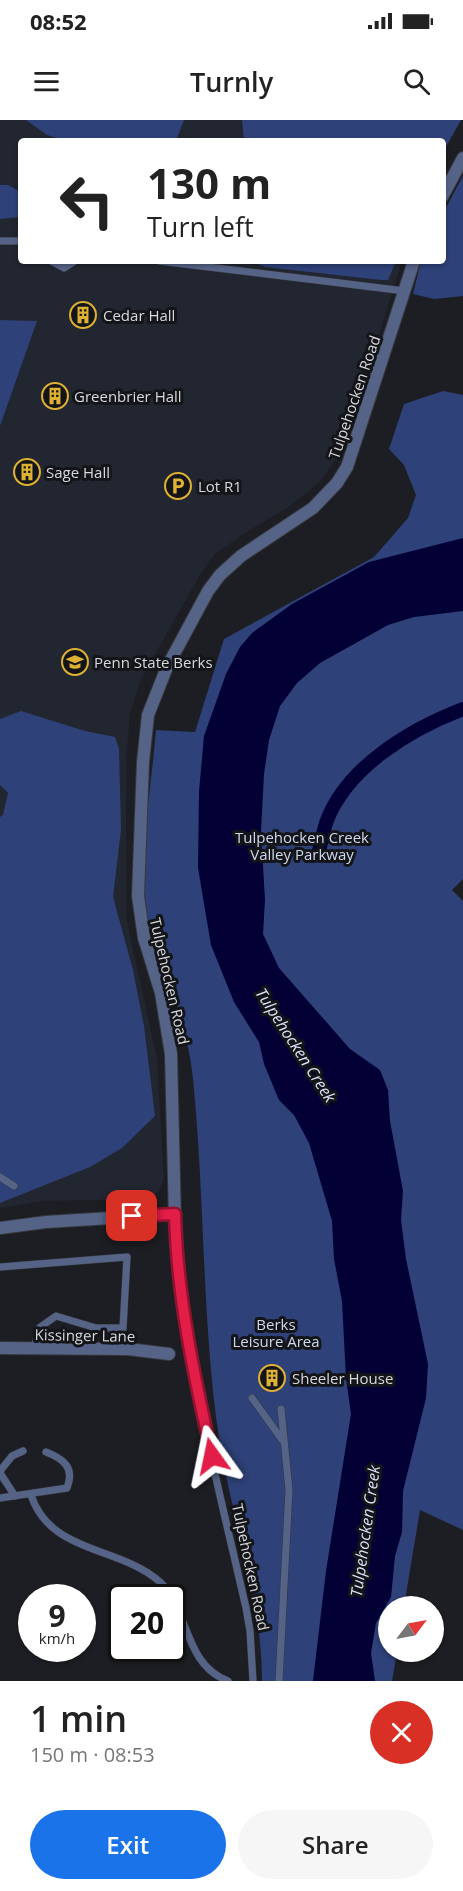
<!DOCTYPE html>
<meta charset="utf-8">
<style>
:root{--surface:#fff;--page:#f6f6f6;--text:#222;--muted:#767676;--accent:#1a73e8}
body{margin:0;font-family:"Open Sans",sans-serif;background:var(--page);color:var(--text);height:100vh;display:flex;flex-direction:column;font-size:22px;white-space:nowrap}
*{box-sizing:border-box;margin:0}
p{font-size:20px;color:var(--muted)}
.icon{flex:none;width:33px;height:33px;fill:none;stroke:currentColor;stroke-width:2;stroke-linecap:round;stroke-linejoin:round}
.map{position:relative;height:1561px;overflow:hidden}
.drawer{display:flex;flex-direction:column;background:var(--surface);flex:1}
.drawer>*{flex:none}
.banner{position:absolute;left:18px;top:18px;width:428px;height:126px;border-radius:6px;box-shadow:0 2px 4px #0004;background:#fff;color:var(--text);overflow:hidden}
.needle{width:39px;rotate:58deg}
.fabs{position:absolute;left:378px;top:1476px;display:grid;gap:12px}
.fabs a{display:grid;place-items:center;width:66px;height:66px;border-radius:50%;background:var(--surface);box-shadow:0 2px 4px #0004;font-size:30px}
.speed{position:absolute;left:18px;top:1464px;display:flex;gap:12px;font-size:30px;font-weight:700;text-align:center}
.speed>*{display:grid;place-content:center;width:78px;height:78px;border-radius:50%;background:var(--surface);box-shadow:0 2px 4px #0004;line-height:1}
.speed small{font-size:15px;font-weight:400}
.speed .limit{border:3px solid #111;border-radius:9px;background:#fff;color:#111}
.pin{position:absolute;display:grid;place-items:center;width:51px;height:51px;color:#fff;margin:-26px;border-radius:12px;box-shadow:0 3px 9px #0006}
.me{position:absolute;width:66px;margin:-33px;rotate:348deg;stroke-linejoin:round;filter:drop-shadow(0 0 4px #0008)}
.turn{display:flex;align-items:center;gap:21px;height:126px;padding:0 30px;font-size:27px}
.turn .icon{width:78px;height:78px;stroke-width:2.5}
.turn b{display:block;font-size:42px;line-height:51px}
.round{display:grid;place-items:center;flex:none;width:63px;height:63px;border-radius:32px;background:var(--page)}
.headline{display:flex;align-items:center;justify-content:space-between;height:102px;padding:0 30px}
h1{font-size:36px;font-weight:600;line-height:45px}
.button{display:flex;gap:12px;margin-top:auto;padding:12px 30px}
.button a{flex:1;height:69px;border-radius:36px;background:var(--accent);color:#fff;font-size:24px;font-weight:600;line-height:69px;text-align:center}
.button a+a{background:var(--page);color:var(--text)}
.status{display:flex;justify-content:space-between;align-items:center;height:42px;padding:0 30px;background:var(--surface);direction:ltr}
.status svg{height:16px;fill:currentColor}
header{display:flex;justify-content:space-between;align-items:center;height:78px;padding:0 30px;background:var(--surface);font-size:27px;font-weight:600}
.map>svg:first-child{display:block}
.built{fill:#222630}
.green{fill:#2e4178}
.water{fill:#020035}
.lines{fill:none;stroke-linecap:round;stroke-linejoin:round}
.canal{stroke:#020035;stroke-width:14}
.service-casing{stroke:#36383d;stroke-width:8}
.minor-casing{stroke:#36383d;stroke-width:14}
.tertiary-casing{stroke:#36383d;stroke-width:14}
.service{stroke:#556386;stroke-width:7}
.minor{stroke:#556386;stroke-width:12}
.tertiary{stroke:#556386;stroke-width:12}
.route-casing{stroke:#92132f;stroke-width:15}
.route{stroke:#e11d48;stroke-width:10}
.labels{text-anchor:middle;dominant-baseline:central;stroke-width:6;stroke-linejoin:round;paint-order:stroke}
.poi-label{font-size:15px;fill:#d7d8dc;stroke:#131519;text-anchor:start}
.street-label{font-size:15px;fill:#d7d8dc;stroke:#131519}
.park-label{font-size:15px;fill:#cfd8ee;stroke:#131519}
.water-label{font-size:16px;font-style:italic;fill:#dae3f9;stroke:#131519}
</style>
<div class="status"><b>08:52</b><svg viewBox="0 0 49 12"><path d="M0 12V9h3v3zM5 12V6h3v6zM10 12V3h3v9zM15 12V0h3v12zM26 1h20v11H26zM47 4h2v5h-2z"/></svg></div>
<header><svg class="icon" aria-label="menu" viewBox="0 0 24 24"><path d="M4 6h16M4 12h16M4 18h16"/></svg>Turnly<svg class="icon" aria-label="search" viewBox="0 0 24 24"><circle cx="10" cy="10" r="6"/><path d="M15 15l6 6"/></svg></header>
<div class="map">
<svg width="463" height="1561" viewBox="0 0 463 1561">
<rect width="100%" height="100%" fill="#1c1e23"/>
<polygon class="built" points="0,0 461,0 443,32 442,21 21,21 21,141 402,141 351,304 336,339 320,362 287,388 248,411 215,434 201,453 141,559 130,593 126,642 126,797 157,938 164,1060 158,1072 142,1079 43,1081 0,1088"/>
<g class="green">
<polygon points="26,0 184,0 176,21 67,21 47,15"/>
<polygon points="242,0 461,0 443,32 442,21 244,21"/>
<polygon points="463,56 463,176 434,179 413,174 421,141 442,141 443,93"/>
<polygon points="0,65 8,65 19,71 19,97 0,99"/>
<polygon points="250,141 396,141 388,160 381,160 265,147"/>
<polygon points="0,200 37,201 0,306"/>
<path d="M 443,271 L 463,275 L 463,759 L 452,770 L 463,781 L 463,1410 L 420,1390 L 404,1486 L 388,1486 L 388,1532 L 397,1532 L 392,1561 L 262,1561 C 262,1477 232,1400 219,1318 C 202,1203 205,1086 194,970 C 192,942 186,913 177,885 C 167,858 152,832 147,803 C 137,743 151,671 156,610 L 195,612 L 224,519 L 374,437 L 408,398 L 416,375 L 404,345 L 389,329 L 404,284 Z"/>
<polygon points="21,591 85,611 115,617 119,629 121,709 113,777 133,850 144,906 155,996 122,1028 90,1047 0,1083 0,697 3,695 8,673 0,665 0,599"/>
</g>
<polygon class="water" points="463,418 463,491 414,497 388,505 320,543 297,563 280,586 269,620 264,654 261,711 265,780 263,814 279,848 350,929 380,950 388,970 390,1001 403,1071 401,1100 406,1139 428,1244 426,1278 403,1371 402,1412 395,1436 391,1477 376,1503 371,1533 375,1561 313,1561 326,1451 351,1294 346,1258 342,1181 334,1139 332,1101 309,1023 294,995 279,980 264,944 259,922 234,882 211,825 198,748 199,672 204,616 226,554 240,527 252,513 292,484 369,442"/>
<g class="lines">
<path class="canal" d="M 318,734 C 321,724 323,713 326,703 C 346,647 411,609 463,589"/>
<defs>
<g id="service">
<polyline points="0,121 21,121"/>
<polyline points="51,141 64,148 75,141"/>
<polyline points="159,141 405,171"/>
<polyline points="0,1057 14,1066"/>
<path d="M 175,1101 C 182,1232 217,1360 246,1488 L 250,1511 L 253,1561"/>
<polyline points="0,1147 127,1137 123,1208 96,1208 56,1196 39,1208 34,1230"/>
<polyline points="252,1278 283,1321"/>
<polyline points="0,1351 12,1336 23,1331"/>
<polyline points="0,1353 15,1376"/>
<path d="M 31,1375 C 50,1434 120,1426 160,1462 C 189,1488 183,1544 228,1561"/>
<path d="M 0,1378 L 67,1368 C 75,1348 64,1339 46,1332"/>
<polyline points="279,1561 289,1370 281,1289"/>
</g>
<g id="minor">
<polyline points="442,77 463,38"/>
<polyline points="175,1101 171,934 161,873 144,818 138,776 143,642 148,595 167,547 208,471 220,455 241,436 313,388 337,363 347,347 414,141"/>
<polyline points="0,1228 128,1229 169,1234"/>
</g>
<polyline id="tertiary" points="0,1108 46,1102 175,1094"/>
</defs>
<use href="#service" class="service-casing"/>
<use href="#minor" class="minor-casing"/>
<use href="#tertiary" class="tertiary-casing"/>
<use href="#service" class="service"/>
<use href="#minor" class="minor"/>
<use href="#tertiary" class="tertiary"/>
</g>
<g class="lines">
<defs>
<path id="route" d="M 132,1096 L 175,1094 C 177,1176 194,1256 212,1336"/>
</defs>
<use href="#route" class="route-casing"/>
<use href="#route" class="route"/>
</g>
<defs>
<symbol id="building-ring" viewBox="-11 -11 22 22"><circle r="9.5" fill="#131519" stroke="#deb133" stroke-width="1.5"/><path d="M-4-6H4V6H1V3H-1V6H-4ZM-2.5-4.3h1.7v1.8h-1.7ZM.8-4.3h1.7v1.8H.8ZM-2.5-1h1.7V.8h-1.7ZM.8-1h1.7V.8H.8Z" fill="#deb133"/></symbol>
<symbol id="parking-ring" viewBox="-11 -11 22 22"><circle r="9.5" fill="#131519" stroke="#deb133" stroke-width="1.5"/><path d="M-3.5-5.5H1a3.5 3.5 0 0 1 0 7H-1V5.5H-3.5ZM-1-3.4V-.6H.8a1.4 1.4 0 0 0 0-2.8Z" fill="#deb133"/></symbol>
<symbol id="university-ring" viewBox="-11 -11 22 22"><circle r="9.5" fill="#131519" stroke="#deb133" stroke-width="1.5"/><path d="M0-5L7-2L0 1L-7-2ZM-4 1L0 2.5L4 1V4Q0 6-4 4Z" fill="#deb133"/></symbol>
</defs>
<g fill-rule="evenodd">
<use href="#building-ring" x="68" y="180" width="30" height="30"/>
<use href="#building-ring" x="40" y="261" width="30" height="30"/>
<use href="#building-ring" x="12" y="337" width="30" height="30"/>
<use href="#parking-ring" x="163" y="351" width="30" height="30"/>
<use href="#university-ring" x="60" y="527" width="30" height="30"/>
<use href="#building-ring" x="257" y="1243" width="30" height="30"/>
</g>
<g class="labels">
<g class="poi-label">
<text x="103" y="195">Cedar Hall</text>
<text x="74" y="276">Greenbrier Hall</text>
<text x="46" y="352">Sage Hall</text>
<text x="198" y="366">Lot R1</text>
<text x="94" y="542">Penn State Berks</text>
<text x="292" y="1258">Sheeler House</text>
</g>
<g class="street-label">
<text transform="translate(354 277) rotate(-71)">Tulpehocken Road</text>
<text transform="translate(170 861) rotate(77)">Tulpehocken Road</text>
<text transform="translate(85 1215) rotate(1)">Kissinger Lane</text>
<text transform="translate(251 1447) rotate(78)">Tulpehocken Road</text>
</g>
<g class="park-label">
<text x="302" y="717">Tulpehocken Creek<tspan x="302" dy="17">Valley Parkway</tspan></text>
<text x="276" y="1204">Berks<tspan x="276" dy="17">Leisure Area</tspan></text>
</g>
<g class="water-label">
<text transform="translate(296 925) rotate(57)">Tulpehocken Creek</text>
<text transform="translate(365 1411) rotate(-82)">Tulpehocken Creek</text>
</g>
</g>
</svg>
<div class="fabs">
<a><svg class="needle" viewBox="-14 -14 28 28"><path d="M0-13l5 13h-10z" fill="#e53935"/><path d="M0 13l5-13h-10z" fill="#767676"/></svg></a>
</div>
<div class="speed"><div>9<small>km/h</small></div><div class="limit">20</div></div>
<div class="pin" style="left:132px;top:1096px;background:#d93025"><svg class="icon" aria-label="arrive" viewBox="0 0 24 24"><path d="M6 21V4h12l-3 4 3 4H6"/></svg></div>
<svg class="me" style="left:212px;top:1336px" viewBox="-20 -20 40 40"><path d="M0-17L14 15 0 8-14 15z" fill="#e11d48" stroke="#fff" stroke-width="4"/></svg>
<div class="banner">
<div class="turn"><svg class="icon" aria-label="left" viewBox="0 0 24 24"><path d="M17 20v-9H6M10 6l-5 5 5 5"/></svg><div><b>130 m</b>Turn left</div></div>
</div>
</div>
<section class="drawer">
<div class="headline"><div><h1>1 min</h1><p>150 m · 08:53</p></div><a class="round" style="background:#d93025;color:#fff"><svg class="icon" aria-label="close" viewBox="0 0 24 24"><path d="M6 6l12 12M18 6L6 18"/></svg></a></div>
<div class="button"><a>Exit</a><a>Share</a></div>
</section>
